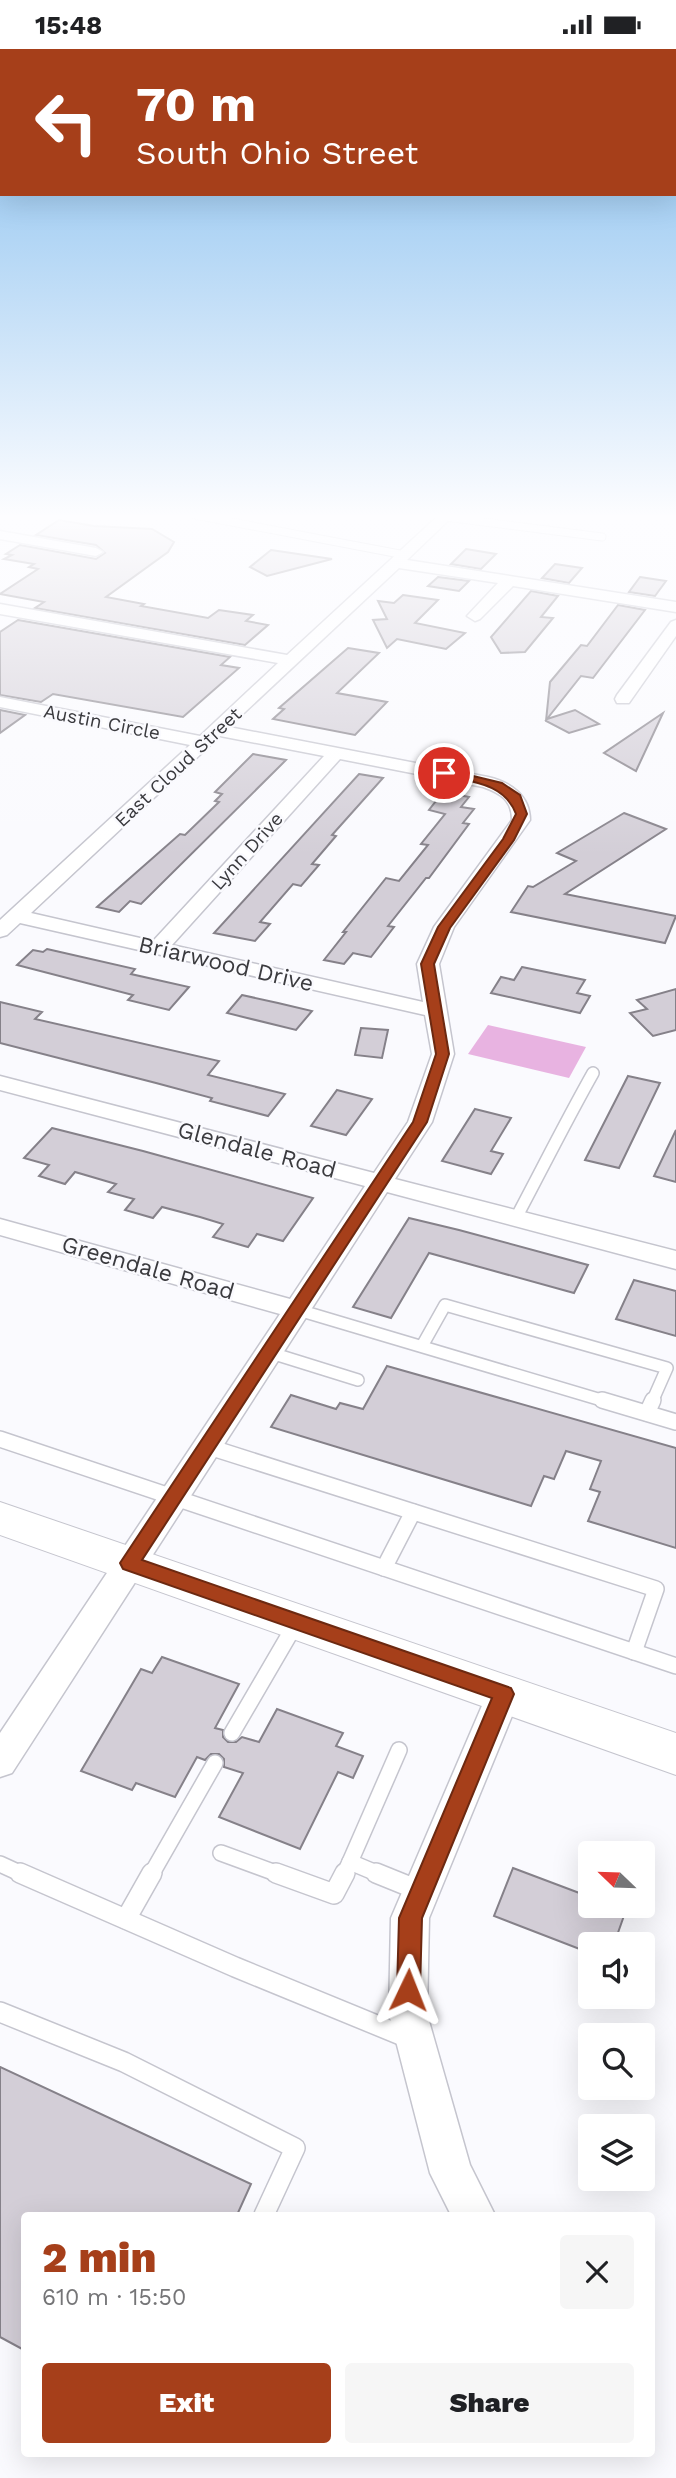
<!DOCTYPE html>
<meta charset="utf-8">
<style>
:root{--surface:#fff;--page:#f6f6f6;--text:#202124;--muted:#757577;--accent:#a63f1a}
body{margin:0;font-family:"Work Sans",sans-serif;background:var(--page);color:var(--text);height:100vh;display:flex;flex-direction:column;font-size:26px;white-space:nowrap}
*{box-sizing:border-box;margin:0}
p{font-size:23px;color:var(--muted)}
.icon{flex:none;width:38px;height:38px;fill:none;stroke:currentColor;stroke-width:2;stroke-linecap:round;stroke-linejoin:round}
.map{position:relative;flex:1;overflow:hidden}
.sheet{position:absolute;left:21px;top:2163px;width:634px;height:245px;display:flex;flex-direction:column;background:var(--surface);border-radius:7px;box-shadow:0 7px 28px #0002}
.sheet>*{flex:none}
.banner{position:absolute;left:0px;top:0px;width:677px;height:147px;box-shadow:0 7px 28px #0002;background:#a63f1a;color:#fff;overflow:hidden}
.needle{width:46px;rotate:293deg}
.controls{position:absolute;left:578px;top:1792px;display:grid;gap:14px}
.controls a{display:grid;place-items:center;width:77px;height:77px;border-radius:7px;background:var(--surface);box-shadow:0 7px 28px #0002;font-size:35px}
.pin{position:absolute;display:grid;place-items:center;width:60px;height:60px;color:#fff;margin:-30px;border:4px solid #fff;border-radius:50%;box-shadow:0 2px 7px #0007}
.me{position:absolute;width:77px;margin:-38px;rotate:2deg;stroke-linejoin:round;filter:drop-shadow(0 0 5px #0008)}
.turn{display:flex;align-items:center;gap:24px;height:147px;padding:0 21px;font-size:32px}
.turn .icon{width:91px;height:91px;stroke-width:2.5}
.turn b{display:block;font-size:49px;line-height:60px}
.round{display:grid;place-items:center;flex:none;width:74px;height:74px;border-radius:7px;background:var(--page)}
.summary{display:flex;align-items:center;justify-content:space-between;height:119px;padding:0 21px}
h1{font-size:42px;font-weight:800;line-height:52px;color:var(--accent)}
.cta{display:flex;gap:14px;margin-top:auto;padding:14px 21px}
.cta a{flex:1;height:80px;border-radius:7px;background:var(--accent);color:#fff;font-size:28px;font-weight:800;line-height:80px;text-align:center}
.cta a+a{background:var(--page);color:var(--text)}
.status{display:flex;justify-content:space-between;align-items:center;height:49px;padding:0 35px;background:var(--surface);direction:ltr}
.status svg{height:19px;fill:currentColor}
.map>svg:first-child{display:block}
.green{fill:#e8b3e1}
.building{fill:#d3ced7;stroke:#858189;stroke-width:2}
.lines{fill:none;stroke-linecap:round;stroke-linejoin:round}
.service-far3-casing{stroke:#c5c5ce;stroke-width:9}
.service-far2-casing{stroke:#c5c5ce;stroke-width:14}
.service-far1-casing{stroke:#c5c5ce;stroke-width:18}
.service-casing{stroke:#c5c5ce;stroke-width:22}
.minor-casing{stroke:#c5c5ce;stroke-width:3}
.secondary-casing{stroke:#c5c5ce;stroke-width:2}
.service-far3{stroke:#fff;stroke-width:7}
.service-far2{stroke:#fff;stroke-width:11}
.service-far1{stroke:#fff;stroke-width:15}
.service{stroke:#fff;stroke-width:19}
.minor{fill:#fff;fill-rule:evenodd}
.secondary{fill:#fff;fill-rule:evenodd}
.route{fill:#a63f1a;stroke:#6c2911;stroke-width:2}
.labels{text-anchor:middle;dominant-baseline:central;stroke-width:5;stroke-linejoin:round;paint-order:stroke}
.far-street-label{font-size:19px;fill:#3a3a3e;stroke:#fafafe}
.street-label{font-size:23px;fill:#3a3a3e;stroke:#fafafe}
</style>
<div class="status"><b>15:48</b><svg viewBox="0 0 49 12"><path d="M0 12V9h3v3zM5 12V6h3v6zM10 12V3h3v9zM15 12V0h3v12zM26 1h20v11H26zM47 4h2v5h-2z"/></svg></div>
<div class="map">
<svg width="676" height="2429" viewBox="0 0 676 2429">
<rect width="100%" height="100%" fill="#fafafe"/>
<polygon class="green" points="488,976 586,998 569,1029 468,1005"/>
<g class="building">
<polygon points="59,471 94,477 152,480 174,493 168,503 106,548 144,555 141,557 208,569 219,561 253,566 246,572 268,576 245,596 35,559 44,553 0,545 38,520 29,518 34,515 4,510 12,506 6,505 20,496 96,510 105,504 96,496 36,486"/>
<polygon points="466,500 496,505 481,520 451,515"/>
<polygon points="271,501 332,510 267,527 250,518"/>
<polygon points="555,515 582,519 569,534 542,529"/>
<polygon points="438,528 469,532 459,542 428,537"/>
<polygon points="640,528 666,532 655,547 629,543"/>
<polygon points="531,542 558,547 541,568 553,569 525,603 501,604 491,588"/>
<polygon points="403,546 438,551 415,574 465,584 446,600 397,590 387,599 373,571 387,570 378,552 394,554"/>
<polygon points="618,556 645,561 593,629 581,627 547,670 575,661 599,675 569,684 546,672 550,633 581,596 587,597"/>
<polygon points="18,571 230,608 221,616 239,619 183,668 53,645 41,653 0,646 0,583"/>
<polygon points="348,599 379,604 337,644 387,653 355,686 273,670 284,660 279,659"/>
<polygon points="0,661 25,666 0,684"/>
<polygon points="663,664 636,722 604,704"/>
<polygon points="253,705 286,711 141,855 130,852 119,863 97,858 180,785 185,786 219,753 215,752 222,745 215,743"/>
<polygon points="359,725 383,729 332,786 336,787 312,815 319,816 301,837 293,835 260,873 270,875 255,892 214,884"/>
<polygon points="443,743 469,748 461,758 474,760 463,774 469,775 429,829 426,829 388,877 394,878 371,908 353,904 344,915 324,911 346,883 343,883 386,829 399,832 428,796 421,795 445,765 429,761"/>
<polygon points="624,764 666,780 565,845 676,867 665,894 511,863 528,837 533,838 576,812 557,804"/>
<polygon points="47,900 135,920 131,925 189,938 169,961 128,951 133,946 17,916 33,901 43,903"/>
<polygon points="522,918 585,931 577,944 590,947 580,964 491,944 501,928 514,931"/>
<polygon points="676,940 676,981 653,987 630,964 647,960 637,951"/>
<polygon points="242,946 278,954 312,962 296,981 227,964"/>
<polygon points="0,953 42,963 35,970 219,1012 208,1026 285,1045 268,1067 210,1052 212,1049 156,1034 0,994"/>
<polygon points="361,979 388,981 382,1009 355,1006"/>
<polygon points="628,1027 660,1034 619,1119 585,1111"/>
<polygon points="337,1041 372,1050 346,1086 311,1077"/>
<polygon points="475,1060 511,1069 491,1102 503,1105 491,1125 442,1112"/>
<polygon points="52,1079 143,1102 313,1149 283,1192 257,1185 248,1198 213,1188 223,1175 200,1168 162,1158 153,1169 125,1161 134,1150 108,1143 116,1135 75,1123 65,1135 39,1127 49,1116 24,1109"/>
<polygon points="676,1081 676,1133 654,1127"/>
<polygon points="409,1169 459,1181 588,1216 574,1244 429,1204 391,1269 353,1258"/>
<polygon points="634,1231 676,1242 676,1287 616,1270"/>
<polygon points="387,1317 676,1399 676,1499 588,1472 600,1443 590,1440 601,1412 566,1402 554,1430 544,1427 531,1457 271,1378 291,1346 336,1360 340,1354 363,1360"/>
<polygon points="162,1608 239,1635 215,1679 223,1681 223,1688 228,1693 236,1693 242,1688 259,1693 277,1660 343,1684 336,1697 363,1707 353,1729 338,1723 300,1800 219,1768 243,1724 224,1718 224,1710 219,1705 211,1705 205,1711 197,1708 175,1748 136,1734 132,1741 81,1722 141,1620 152,1624"/>
<polygon points="513,1819 590,1848 590,1857 614,1857 626,1861 614,1895 590,1895 590,1904 494,1867"/>
<polygon points="0,2018 251,2135 237,2166 24,2166 24,2301 0,2288"/>
</g>
<g class="lines">
<defs>
<g id="service-far3">
<polyline points="195,466 405,506"/>
<polyline points="445,468 602,488"/>
</g>
<g id="service-far2">
<path d="M 516,1169 C 542,1120 566,1072 593,1024"/>
<polyline points="295,1260 608,1353"/>
<polyline points="422,1297 445,1256 667,1319 652,1353"/>
<polyline points="268,1303 358,1331"/>
</g>
<g id="service-far1">
<polyline points="602,1351 676,1373"/>
<polyline points="647,1364 653,1351"/>
<polyline points="0,1390 676,1617"/>
<polyline points="206,1397 656,1540 634,1603"/>
<polyline points="384,1519 413,1463"/>
<polyline points="232,1684 295,1576"/>
<polyline points="221,1804 281,1826"/>
<polyline points="0,1815 24,1826"/>
<polyline points="151,1826 215,1714"/>
<polyline points="344,1826 350,1813"/>
<polyline points="381,1826 350,1813 399,1701"/>
</g>
<g id="service">
<polyline points="20,1824 235,1918 408,1989"/>
<polyline points="276,1824 334,1845 345,1824"/>
<polyline points="376,1824 418,1841"/>
<polyline points="126,1870 152,1824"/>
<polyline points="0,1963 124,2013 295,2099 264,2166"/>
</g>
<g id="minor">
<path d="M 439,466 L 454,466 L 407,511 L 676,553 L 676,563 L 513,537 L 480,570 L 475,572 L 467,567 L 498,534 L 399,519 L 229,678 L 488,728 C 510,733 530,746 530,771 L 454,878 L 439,915 L 454,1005 L 432,1073 L 395,1130 L 676,1202 L 676,1220 L 387,1143 L 12,1724 L 0,1728 L 0,1684 L 280,1265 L 0,1186 L 0,1170 L 290,1250 L 365,1137 L 0,1041 L 0,1027 L 374,1124 L 408,1073 L 432,1005 L 425,966 L 20,874 L 7,886 L 0,888 L 0,871 L 190,696 L 0,658 L 0,648 L 200,687 L 278,614 L 0,565 L 0,555 L 287,606 ZM 220,687 L 324,707 L 153,892 L 31,864 ZM 340,710 L 483,738 C 500,744 512,751 512,771 L 434,878 L 417,915 L 423,953 L 172,896 Z"/>
<polygon points="0,482 96,499 103,503 96,507 0,490"/>
<polygon points="676,571 676,587 629,654 617,654 615,650 617,646 671,573"/>
<polygon points="504,1631 516,1635 521,1645 429,1869 427,1965 470,2116 495,2166 451,2166 430,2124 389,1965 391,1869 487,1645 492,1635"/>
</g>
<polygon id="secondary" points="0,1453 676,1684 676,1726 0,1486"/>
</defs>
<use href="#service-far3" class="service-far3-casing"/>
<use href="#service-far2" class="service-far2-casing"/>
<use href="#service-far1" class="service-far1-casing"/>
<use href="#service" class="service-casing"/>
<use href="#minor" class="minor-casing"/>
<use href="#secondary" class="secondary-casing"/>
<use href="#service-far3" class="service-far3"/>
<use href="#service-far2" class="service-far2"/>
<use href="#service-far1" class="service-far1"/>
<use href="#service" class="service"/>
<use href="#minor" class="minor"/>
<use href="#secondary" class="secondary"/>
</g>
<linearGradient id="sky" x2="0" y2="1"><stop stop-color="#7fbbee"/><stop offset="0.58" stop-color="#fdfdff"/><stop offset="1" stop-color="#fdfdff" stop-opacity="0"/></linearGradient>
<rect width="676" height="806" fill="url(#sky)"/>
<path class="route" d="M 444,720 L 502,734 L 520,746 L 527,765 L 514,791 L 450,879 L 434,915 L 449,1005 L 427,1073 L 142,1511 L 511,1639 L 514,1645 L 422,1869 L 420,1941 L 417,1949 L 408,1952 L 400,1949 L 397,1941 L 399,1869 L 492,1649 L 123,1520 L 120,1514 L 413,1073 L 436,1005 L 421,915 L 438,878 L 503,790 L 516,765 C 504,733 470,733 441,726 L 439,724 Z"/>
<g class="labels">
<g class="far-street-label">
<text transform="translate(102 673) rotate(11)">Austin Circle</text>
<text transform="translate(178 718) rotate(-43)">East Cloud Street</text>
<text transform="translate(247 802) rotate(-48)">Lynn Drive</text>
</g>
<g class="street-label">
<text transform="translate(226 915) rotate(13)">Briarwood Drive</text>
<text transform="translate(257 1101) rotate(15)">Glendale Road</text>
<text transform="translate(148 1219) rotate(16)">Greendale Road</text>
</g>
</g>
</svg>
<div class="controls">
<a><svg class="needle" viewBox="-14 -14 28 28"><path d="M0-13l5 13h-10z" fill="#e53935"/><path d="M0 13l5-13h-10z" fill="#757577"/></svg></a>
<a><svg class="icon" aria-label="sound" viewBox="0 0 24 24"><path d="M4 9h4l5-4v14l-5-4H4zM17 9q2 3 0 6"/></svg></a>
<a><svg class="icon" aria-label="search" viewBox="0 0 24 24"><circle cx="10" cy="10" r="6"/><path d="M15 15l6 6"/></svg></a>
<a><svg class="icon" aria-label="layers" viewBox="0 0 24 24"><path d="M12 4l9 5-9 5-9-5zM3 14l9 5 9-5"/></svg></a>
</div>
<div class="pin" style="left:444px;top:724px;background:#d93025"><svg class="icon" aria-label="arrive" viewBox="0 0 24 24"><path d="M6 21V4h12l-3 4 3 4H6"/></svg></div>
<svg class="me" style="left:408px;top:1941px" viewBox="-20 -20 40 40"><path d="M0-17L14 15 0 8-14 15z" fill="#a63f1a" stroke="#fff" stroke-width="4"/></svg>
<div class="banner">
<div class="turn"><svg class="icon" aria-label="left" viewBox="0 0 24 24"><path d="M17 20v-9H6M10 6l-5 5 5 5"/></svg><div><b>70 m</b>South Ohio Street</div></div>
</div>
<section class="sheet">
<div class="summary"><div><h1>2 min</h1><p>610 m · 15:50</p></div><a class="round"><svg class="icon" aria-label="close" viewBox="0 0 24 24"><path d="M6 6l12 12M18 6L6 18"/></svg></a></div>
<div class="cta"><a>Exit</a><a>Share</a></div>
</section>
</div>
